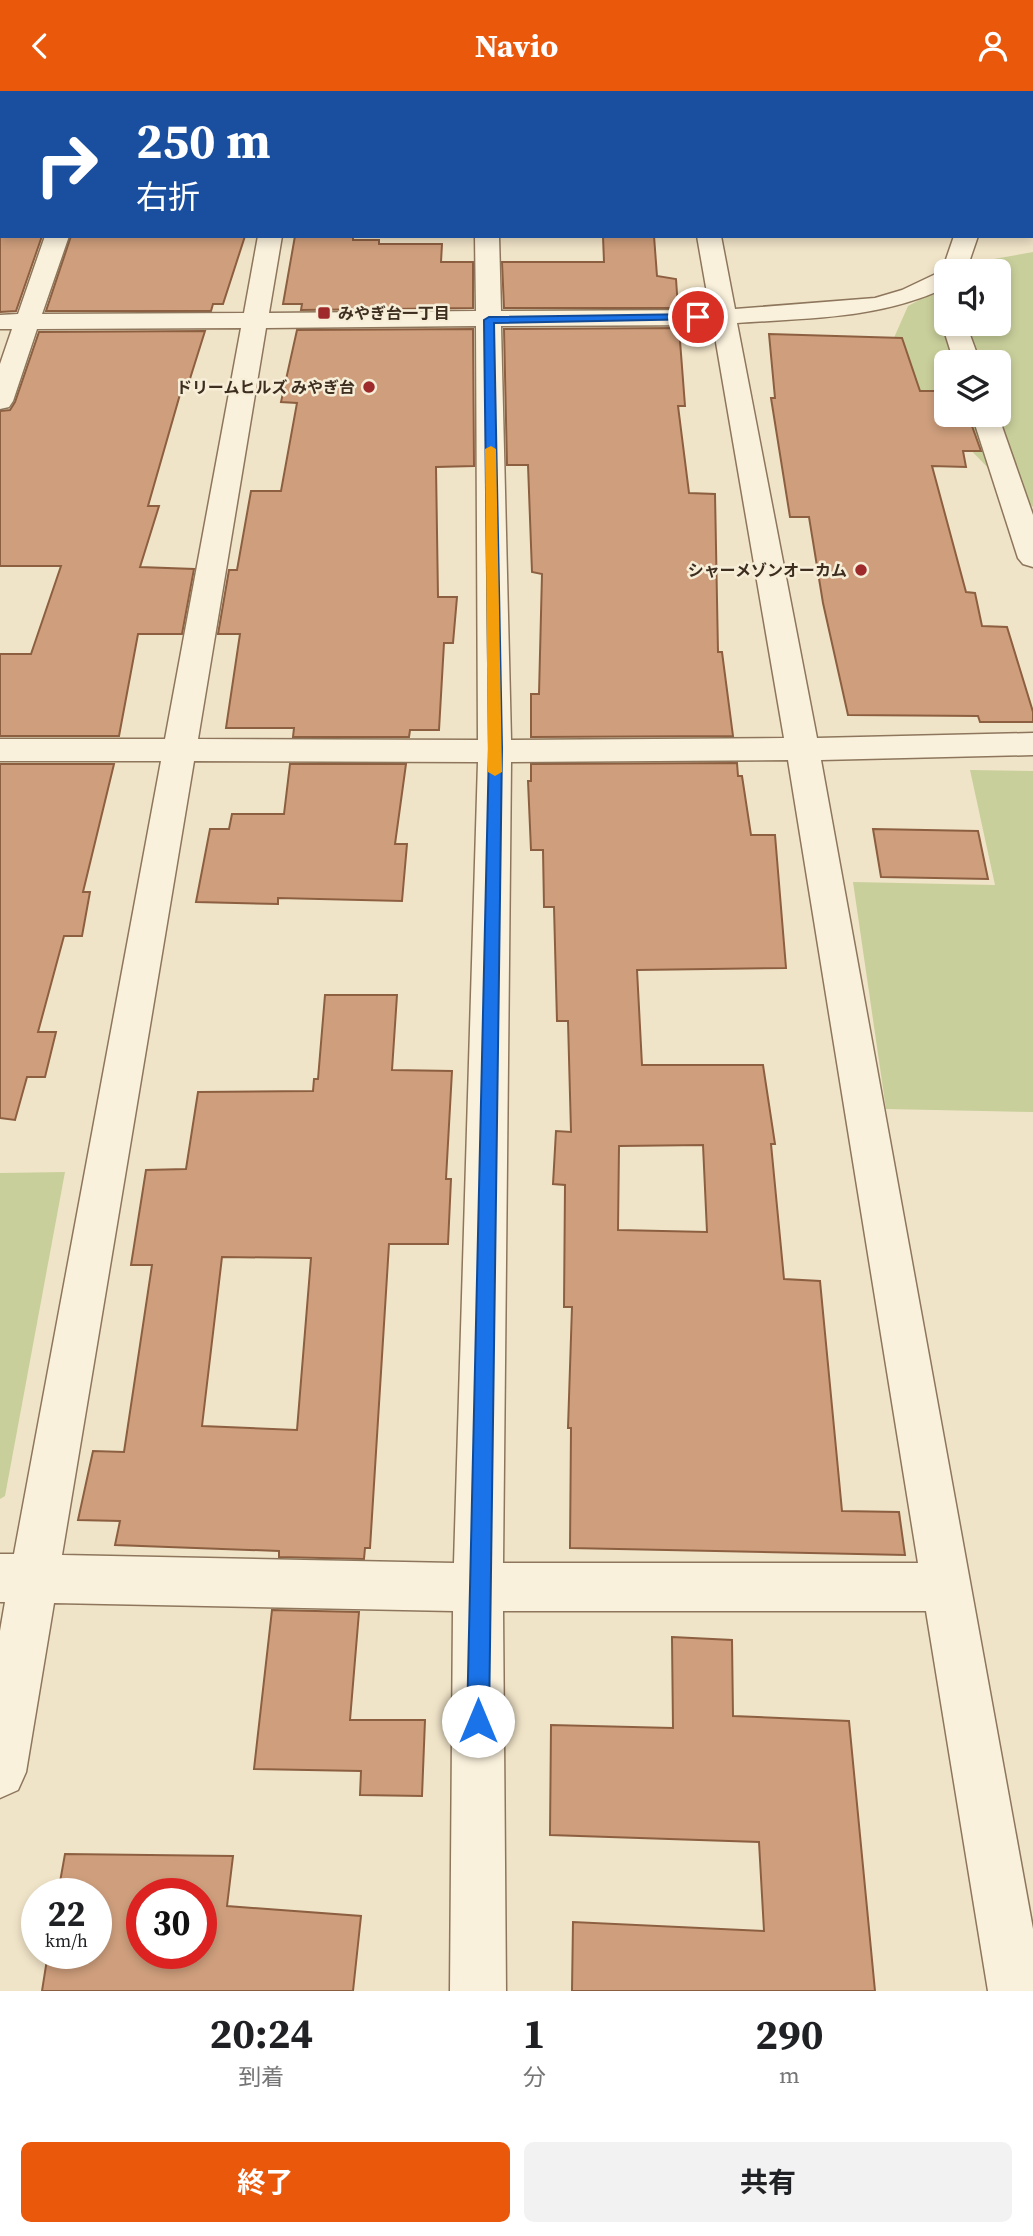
<!DOCTYPE html>
<html lang="ja">
<meta charset="utf-8">
<style>
:root{--surface:#fff;--page:#f2f2f2;--text:#202124;--muted:#757577;--accent:#ea580c}
body{margin:0;font-family:"Source Serif 4","Noto Sans JP",serif;background:var(--page);color:var(--text);height:100vh;display:flex;flex-direction:column;font-size:26px;white-space:nowrap}
*{box-sizing:border-box;margin:0}
p{font-size:23px;color:var(--muted)}
.icon{flex:none;width:38px;height:38px;fill:none;stroke:currentColor;stroke-width:2;stroke-linecap:round;stroke-linejoin:round}
.map{position:relative;height:1900px;overflow:hidden}
.side{display:flex;flex-direction:column;background:var(--surface);flex:1}
.side>*{flex:none}
.banner{position:absolute;left:0px;top:0px;width:1034px;height:147px;box-shadow:0 4px 10px #0003;background:#1a4fa0;color:#fff;overflow:hidden}
.controls{position:absolute;left:934px;top:168px;display:grid;gap:14px}
.controls a{display:grid;place-items:center;width:77px;height:77px;border-radius:10px;background:var(--surface);box-shadow:0 4px 10px #0003;font-size:35px}
.speed{position:absolute;left:21px;top:1787px;display:flex;gap:14px;font-size:35px;font-weight:700;text-align:center}
.speed>*{display:grid;place-content:center;width:91px;height:91px;border-radius:50%;background:var(--surface);box-shadow:0 4px 10px #0003;line-height:1}
.speed small{font-size:18px;font-weight:400}
.speed .limit{border:10px solid #d22;background:#fff;color:#111}
.pin{position:absolute;display:grid;place-items:center;width:60px;height:60px;color:#fff;margin:-30px;border:4px solid #fff;border-radius:50%;box-shadow:0 2px 7px #0007}
.me{position:absolute;width:77px;margin:-38px;rotate:0deg;stroke-linejoin:round;filter:drop-shadow(0 0 5px #0008)}
.turn{display:flex;align-items:center;gap:24px;height:147px;padding:0 21px;font-size:32px}
.turn .icon{width:91px;height:91px;stroke-width:2.5}
.turn b{display:block;font-size:49px;line-height:60px}
.eta{display:flex;justify-content:space-evenly;align-items:center;height:119px;text-align:center}
.eta b{font-size:42px;font-weight:700;line-height:49px}
.button{display:flex;gap:14px;margin-top:auto;padding:14px 21px}
.button a{flex:1;height:80px;border-radius:10px;background:var(--accent);color:#fff;font-size:28px;font-weight:700;line-height:80px;text-align:center}
.button a+a{background:var(--page);color:var(--text)}
header{display:flex;justify-content:space-between;align-items:center;height:91px;padding:0 21px;background:var(--accent);color:#fff;font-size:32px;font-weight:700}
.map>svg:first-child{display:block}
.green{fill:#c9cf9b;fill-rule:evenodd}
.building{fill:#cf9f7d;stroke:#8d5f41;stroke-width:2;fill-rule:evenodd}
.lines{fill:none;stroke-linecap:round;stroke-linejoin:round}
.minor-casing{stroke:#8d765c;stroke-width:3}
.minor{fill:#faf1dc;fill-rule:evenodd}
.route{fill:#1a73e8;stroke:#114b97;stroke-width:2}
.slow{fill:#f59e0b}
.poi-dot{fill:#9e2a2b;stroke:#f7eed8;stroke-width:2.5}
.labels{text-anchor:middle;dominant-baseline:central;stroke-width:5;stroke-linejoin:round;paint-order:stroke}
.far-poi-label{font-size:16px;font-weight:bold;fill:#3d2e20;stroke:#f7eed8;text-anchor:end}
</style>
<header><svg class="icon" aria-label="back" viewBox="0 0 24 24"><path d="M15 5l-7 7 7 7"/></svg>Navio<svg class="icon" aria-label="person" viewBox="0 0 24 24"><circle cx="12" cy="8" r="4"/><path d="M4 21q1-7 8-7t8 7"/></svg></header>
<div class="map">
<svg width="1033" height="1900" viewBox="0 0 1033 1900">
<rect width="100%" height="100%" fill="#f0e4c8"/>
<g class="green">
<path d="M 1033,161 L 1033,416 L 997,386 L 907,294 L 889,258 L 908,215 L 947,194 L 947,233 L 999,233 L 999,180 L 971,180 L 994,168 ZM 947,271 L 999,271 L 999,324 L 947,324 Z"/>
<polygon points="970,679 1033,680 1033,1021 886,1018 853,791 995,794"/>
<polygon points="65,1081 5,1405 0,1408 0,1082"/>
</g>
<g class="building">
<polygon points="0,145 42,145 16,220 0,221"/>
<polygon points="71,145 245,145 223,213 213,213 211,220 46,220"/>
<polygon points="295,145 353,145 353,149 379,149 379,153 442,153 441,171 473,171 473,217 301,219 302,213 283,213"/>
<polygon points="603,145 654,145 657,185 676,188 678,217 504,217 502,171 604,171"/>
<polygon points="679,237 685,315 678,315 689,402 715,403 718,561 722,561 733,645 531,646 531,603 539,603 542,483 532,481 528,374 507,374 504,238"/>
<polygon points="473,238 474,375 436,376 438,506 457,506 453,552 444,552 439,639 410,639 409,646 293,646 294,637 226,637 240,543 218,543 229,479 237,479 251,400 281,400 297,312 281,311 297,239"/>
<polygon points="205,240 188,294 183,293 148,415 159,415 140,476 194,478 182,543 138,543 119,645 0,645 0,563 31,563 61,475 0,475 0,320 10,319 15,311 39,241"/>
<polygon points="769,243 902,247 920,300 947,300 947,324 968,324 981,360 963,360 966,376 932,375 966,501 975,502 982,535 1007,536 1033,621 1033,631 980,631 978,625 848,624 823,512 809,426 790,426 771,307 775,307"/>
<path d="M 737,672 L 738,685 L 742,685 L 751,744 L 775,744 L 786,877 L 637,879 L 642,974 L 763,974 L 775,1053 L 771,1053 L 784,1188 L 820,1190 L 842,1420 L 899,1421 L 905,1464 L 570,1457 L 571,1337 L 568,1337 L 572,1216 L 564,1216 L 565,1094 L 553,1093 L 556,1040 L 571,1041 L 568,930 L 557,930 L 554,816 L 544,816 L 543,759 L 531,759 L 528,690 L 531,690 L 531,673 ZM 703,1054 L 707,1141 L 618,1139 L 619,1055 Z"/>
<polygon points="0,673 114,673 83,801 90,801 82,845 64,845 38,941 56,941 45,986 27,986 15,1029 0,1027"/>
<polygon points="290,673 406,673 395,753 407,753 402,810 278,807 278,813 196,811 210,738 229,738 232,723 284,723"/>
<polygon points="873,738 978,740 988,788 881,786"/>
<path d="M 325,904 L 397,904 L 392,979 L 452,980 L 446,1088 L 451,1088 L 448,1153 L 389,1153 L 370,1457 L 365,1457 L 364,1468 L 279,1466 L 279,1460 L 115,1454 L 120,1430 L 78,1429 L 93,1360 L 124,1361 L 152,1174 L 131,1174 L 146,1079 L 186,1078 L 198,1001 L 313,1000 L 314,988 L 318,988 ZM 222,1166 L 311,1167 L 297,1339 L 202,1335 Z"/>
<polygon points="272,1519 359,1521 350,1629 425,1629 422,1705 360,1704 361,1680 254,1678"/>
<polygon points="672,1546 732,1549 733,1625 849,1630 875,1900 572,1900 573,1831 764,1840 759,1751 550,1744 551,1634 673,1637"/>
<path d="M 65,1763 L 233,1765 L 227,1815 L 361,1825 L 353,1900 L 42,1900 L 48,1862 L 96,1862 L 96,1802 L 58,1802 ZM 142,1802 L 201,1802 L 201,1862 L 142,1862 Z"/>
</g>
<g class="lines">
<defs>
<g id="minor">
<rect x="94" y="0" width="20" height="2"/>
<polygon points="284,0 304,0 283,2"/>
<rect x="473" y="0" width="20" height="2"/>
<rect x="671" y="0" width="20" height="2"/>
<rect x="863" y="0" width="20" height="2"/>
<polygon points="1007,0 1028,0 1006,2"/>
<path d="M 45,145 L 69,145 L 42,223 L 244,222 L 258,145 L 282,145 L 269,222 L 476,220 L 475,145 L 499,145 L 501,220 L 710,219 L 697,145 L 721,145 L 735,218 L 875,207 L 902,199 L 942,180 L 954,145 L 978,145 L 966,180 L 947,180 L 947,196 C 881,228 809,227 737,232 L 817,647 L 1033,642 L 1033,664 L 821,669 L 1033,1838 L 1033,1900 L 988,1900 L 926,1520 L 503,1520 L 506,1900 L 450,1900 L 453,1520 L 54,1512 L 26,1681 L 18,1699 L 0,1707 L 0,1540 L 5,1511 L 0,1511 L 0,1463 L 14,1463 L 161,670 L 0,670 L 0,648 L 165,648 L 241,237 L 37,238 L 13,310 L 9,316 L 0,318 L 0,273 L 12,238 L 0,238 L 0,224 L 18,223 ZM 713,234 L 784,647 L 511,649 L 501,235 ZM 476,235 L 478,649 L 198,648 L 266,237 ZM 788,669 L 918,1472 L 503,1472 L 511,671 ZM 194,670 L 478,671 L 454,1472 L 62,1464 Z"/>
<polygon points="947,227 947,233 966,233 980,271 954,271 942,233"/>
<polygon points="972,324 998,324 1033,424 1033,476 1023,473 1018,467"/>
</g>
</defs>
<use href="#minor" class="minor-casing"/>
<use href="#minor" class="minor"/>
</g>
<polygon class="route" points="698,223 704,226 702,228 494,232 502,657 489,1630 486,1638 478,1641 471,1638 467,1630 489,657 484,229 489,226"/>
<polygon class="slow" points="491,355 496,358 502,681 495,685 488,681 485,358"/>
<g class="poi-dot">
<rect x="317" y="215" width="14" height="14" rx="3.5"/>
<circle cx="369" cy="296" r="7"/>
<circle cx="861" cy="479" r="7"/>
</g>
<g class="labels">
<g class="far-poi-label">
<text x="338" y="222" text-anchor="start">みやぎ台一丁目</text>
<text x="355" y="296">ドリームヒルズ みやぎ台</text>
<text x="847" y="479">シャーメゾンオーカム</text>
</g>
</g>
</svg>
<div class="controls">
<a><svg class="icon" aria-label="sound" viewBox="0 0 24 24"><path d="M4 9h4l5-4v14l-5-4H4zM17 9q2 3 0 6"/></svg></a>
<a><svg class="icon" aria-label="layers" viewBox="0 0 24 24"><path d="M12 4l9 5-9 5-9-5zM3 14l9 5 9-5"/></svg></a>
</div>
<div class="speed"><div>22<small>km/h</small></div><div class="limit">30</div></div>
<div class="pin" style="left:698px;top:226px;background:#d93025"><svg class="icon" aria-label="arrive" viewBox="0 0 24 24"><path d="M6 21V4h12l-3 4 3 4H6"/></svg></div>
<svg class="me" style="left:478px;top:1630px" viewBox="-20 -20 40 40"><circle r="19" fill="#fff"/><path d="M0-13L10 11 0 6-10 11z" fill="#1a73e8"/></svg>
<div class="banner">
<div class="turn"><svg class="icon" aria-label="right" viewBox="0 0 24 24"><path d="M7 20v-9h11M14 6l5 5-5 5"/></svg><div><b>250 m</b>右折</div></div>
</div>
</div>
<section class="side">
<div class="eta">
<div><b>20:24</b><p>到着</p></div>
<div><b>1</b><p>分</p></div>
<div><b>290</b><p>m</p></div>
</div>
<div class="button"><a>終了</a><a>共有</a></div>
</section>
